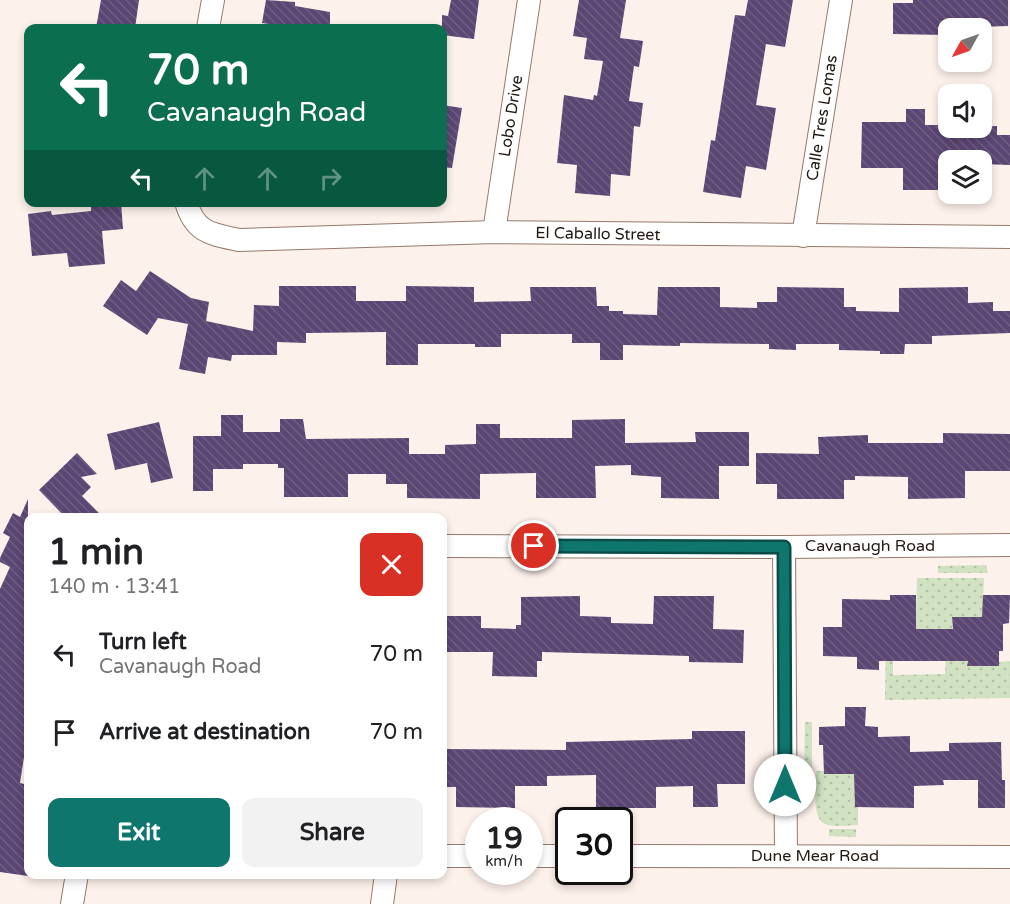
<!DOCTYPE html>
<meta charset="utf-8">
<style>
:root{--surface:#fff;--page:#f2f2f2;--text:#202124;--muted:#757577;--accent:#0f766e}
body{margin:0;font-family:"Varela Round",sans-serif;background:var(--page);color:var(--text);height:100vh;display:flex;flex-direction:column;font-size:22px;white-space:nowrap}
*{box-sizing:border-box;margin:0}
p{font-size:20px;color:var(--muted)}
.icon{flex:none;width:33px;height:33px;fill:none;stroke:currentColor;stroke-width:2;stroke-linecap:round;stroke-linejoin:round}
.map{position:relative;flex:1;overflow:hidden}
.panel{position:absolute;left:24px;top:513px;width:423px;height:366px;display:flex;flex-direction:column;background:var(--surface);border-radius:12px;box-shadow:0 3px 9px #0003}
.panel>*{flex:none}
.top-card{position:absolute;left:24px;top:24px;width:423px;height:183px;border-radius:12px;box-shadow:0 3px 9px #0003;background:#0b6e4f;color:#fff;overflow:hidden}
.needle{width:39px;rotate:230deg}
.tools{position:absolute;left:938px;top:18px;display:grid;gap:12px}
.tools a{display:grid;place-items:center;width:54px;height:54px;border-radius:12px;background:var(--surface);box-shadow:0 3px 9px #0003;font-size:30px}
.speed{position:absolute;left:465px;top:807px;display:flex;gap:12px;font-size:30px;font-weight:700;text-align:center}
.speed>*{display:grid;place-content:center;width:78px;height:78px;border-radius:50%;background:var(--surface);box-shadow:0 3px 9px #0003;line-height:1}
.speed small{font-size:15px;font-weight:400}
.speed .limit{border:3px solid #111;border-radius:9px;background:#fff;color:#111}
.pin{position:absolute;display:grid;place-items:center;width:51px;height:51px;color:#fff;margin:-26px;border:3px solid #fff;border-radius:50%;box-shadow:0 2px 6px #0007}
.me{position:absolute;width:66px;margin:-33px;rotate:0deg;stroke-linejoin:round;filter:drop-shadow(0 0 4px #0008)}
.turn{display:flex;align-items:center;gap:21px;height:126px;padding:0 24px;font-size:27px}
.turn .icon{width:78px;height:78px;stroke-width:2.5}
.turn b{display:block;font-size:42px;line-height:51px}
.lanes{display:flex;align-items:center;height:57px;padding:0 24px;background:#0003;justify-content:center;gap:30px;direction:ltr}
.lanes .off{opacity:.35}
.round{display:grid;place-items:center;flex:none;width:63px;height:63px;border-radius:12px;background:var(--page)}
.summary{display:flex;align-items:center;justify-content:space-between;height:102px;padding:0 24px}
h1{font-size:36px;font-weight:700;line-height:45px}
.button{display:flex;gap:12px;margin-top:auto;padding:12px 24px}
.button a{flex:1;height:69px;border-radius:12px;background:var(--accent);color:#fff;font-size:24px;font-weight:700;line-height:69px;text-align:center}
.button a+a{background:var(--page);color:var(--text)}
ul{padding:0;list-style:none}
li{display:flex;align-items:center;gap:18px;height:78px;padding:0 24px}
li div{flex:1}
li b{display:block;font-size:22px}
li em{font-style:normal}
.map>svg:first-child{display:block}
.grass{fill:url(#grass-dots)}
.building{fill:url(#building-back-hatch)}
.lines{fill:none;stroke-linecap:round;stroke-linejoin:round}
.minor-casing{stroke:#957a6c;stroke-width:24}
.minor{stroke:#fff;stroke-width:22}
.route-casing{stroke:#0a4d48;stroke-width:15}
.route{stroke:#0f766e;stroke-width:10}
.labels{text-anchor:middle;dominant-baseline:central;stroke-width:6;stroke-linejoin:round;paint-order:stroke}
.street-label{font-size:16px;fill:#221812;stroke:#fff}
</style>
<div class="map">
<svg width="1010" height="904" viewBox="0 0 1010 904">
<defs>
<pattern id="grass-dots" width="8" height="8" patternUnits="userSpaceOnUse" patternTransform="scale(1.5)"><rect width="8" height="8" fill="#d0e2c2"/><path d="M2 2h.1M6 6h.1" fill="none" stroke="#b2c1a6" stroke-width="1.8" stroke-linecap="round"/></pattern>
<pattern id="building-back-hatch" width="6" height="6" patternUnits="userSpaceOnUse" patternTransform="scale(1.5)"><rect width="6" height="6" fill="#5b4674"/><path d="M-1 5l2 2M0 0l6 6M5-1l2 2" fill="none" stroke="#6f5d82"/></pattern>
</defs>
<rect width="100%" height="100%" fill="#fdf1eb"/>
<g class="grass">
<polygon points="986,565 988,573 938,573 938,566"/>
<polygon points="917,578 984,578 982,617 952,617 953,650 968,651 967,665 1010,661 1010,698 885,700 886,626 893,624 893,675 945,674 947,629 916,629"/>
<polygon points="805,722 812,722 812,775 804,776"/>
<path d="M 816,771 L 824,771 L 824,774 L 854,774 L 855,806 L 858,807 L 858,825 C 848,825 832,828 823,823 C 812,816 816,784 816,771 Z"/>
<polygon points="829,829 856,829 856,837 829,836"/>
</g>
<g class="building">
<polygon points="101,0 139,0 135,28 96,28"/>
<polygon points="266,0 295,2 295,6 330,12 330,28 294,28 262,23"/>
<polygon points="451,0 479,0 474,39 442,35 442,15 448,16"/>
<polygon points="579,0 626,0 620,38 643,41 639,67 634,66 629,101 643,103 640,127 634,126 630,176 611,174 610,196 575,193 577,165 557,163 564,95 593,100 594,95 597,96 603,61 584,59 587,38 573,36"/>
<polygon points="748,0 793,0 785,47 766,44 756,105 776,108 766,170 746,166 741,198 703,192 711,140 715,141 735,15 745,16"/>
<polygon points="913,0 1008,0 1008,26 945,28 945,35 893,34 893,3 913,3"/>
<polygon points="442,105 462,108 452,168 442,167"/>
<polygon points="906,109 925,109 925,125 948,125 948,128 997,126 997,135 1010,135 1010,165 981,164 981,160 948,160 948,190 903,190 903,168 861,168 862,122 906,122"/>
<polygon points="121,202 123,229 102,231 105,264 69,267 67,253 32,256 28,214 51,211 52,215 91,211 91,205"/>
<polygon points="150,271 191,298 209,302 206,321 253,331 254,305 279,306 279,286 356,286 356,301 406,301 406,286 474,287 474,302 531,301 530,287 596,287 597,306 609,306 609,311 623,311 623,314 657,315 658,287 720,287 720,307 757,308 757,302 777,302 777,287 844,288 844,307 856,307 856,311 899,312 899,288 968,287 968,303 993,302 993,311 1010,311 1010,333 932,336 932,344 905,344 904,354 880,354 880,351 839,350 839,344 796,344 796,350 769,349 769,344 680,343 680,346 623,345 623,360 600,360 600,343 572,343 572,334 501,334 501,347 475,347 475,344 418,344 418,365 386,365 386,332 306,333 306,343 277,342 277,355 232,355 231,361 208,357 205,374 179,369 188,324 158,318 147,335 103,306 121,280 136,291"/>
<polygon points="221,415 243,415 243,432 280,432 280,419 303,419 306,439 409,438 409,454 445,454 445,445 476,444 476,424 500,424 500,438 572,438 572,420 625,419 625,443 696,442 695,432 749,432 749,466 719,466 719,499 661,498 661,477 631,475 631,465 595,466 596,498 536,498 536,473 480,474 480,499 407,498 407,484 386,484 386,474 348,474 348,497 284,497 284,468 278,468 278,464 243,464 243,469 213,469 213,491 193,491 193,436 221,436"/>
<polygon points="159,422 173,478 151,483 147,463 115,470 107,434"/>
<polygon points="943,433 1010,434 1010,471 965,471 965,498 908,499 908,477 855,476 855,480 844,480 844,499 777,499 777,484 756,484 756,453 819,454 818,437 868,435 868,443 943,443"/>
<polygon points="77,453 97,474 81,477 91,487 82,496 104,518 66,518 39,490"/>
<polygon points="28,499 28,745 26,744 20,783 28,785 24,817 28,818 28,876 0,872 0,589 10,567 0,562 0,558 10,537 3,533 13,513 20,517"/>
<polygon points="890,595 916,595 916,629 953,629 952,617 982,617 983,595 1010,595 1009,623 1003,624 1003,651 999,651 999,666 967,666 968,661 879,661 879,670 857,669 857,657 823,656 823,627 842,627 842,599 890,600"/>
<polygon points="580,596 580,616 611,617 611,623 653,624 654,596 714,596 713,629 744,630 743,663 689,662 689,656 542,652 542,661 537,661 537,677 492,676 493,652 442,652 442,616 481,616 481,628 516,629 516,625 521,625 521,597"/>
<polygon points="845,707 866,707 865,726 878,727 878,737 910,736 910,752 949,751 949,743 1001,742 1002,780 1005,780 1005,808 978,808 978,780 943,780 944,785 914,786 914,808 855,807 854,774 824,774 823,745 819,745 819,727 845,726"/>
<polygon points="692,731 745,731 745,784 717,784 718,807 693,807 693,786 656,787 656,808 596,808 596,775 547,776 547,786 515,786 515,808 456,807 456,787 442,787 442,749 566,750 566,742 692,739"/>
</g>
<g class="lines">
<defs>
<g id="minor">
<polyline points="208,28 213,0"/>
<path d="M 186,202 C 195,233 211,234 239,240 L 494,232 L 1010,237"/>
<polyline points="494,232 529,0"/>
<polyline points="803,236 841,0"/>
<polyline points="442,546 784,547 1010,545"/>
<polyline points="784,547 786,856"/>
<polyline points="442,856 478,856"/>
<polyline points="530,856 568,856"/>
<polyline points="620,856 1010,857"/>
<polyline points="72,904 77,874"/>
<polyline points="382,904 386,874"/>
</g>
</defs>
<use href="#minor" class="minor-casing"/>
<use href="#minor" class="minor"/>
</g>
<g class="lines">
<defs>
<polyline id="route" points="534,546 784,547 785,785"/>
</defs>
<use href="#route" class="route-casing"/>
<use href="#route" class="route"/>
</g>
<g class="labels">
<g class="street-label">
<text transform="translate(511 116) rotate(-81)">Lobo Drive</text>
<text transform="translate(822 118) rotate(-81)">Calle Tres Lomas</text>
<text transform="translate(598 234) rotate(1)">El Caballo Street</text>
<text x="870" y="546">Cavanaugh Road</text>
<text x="815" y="856">Dune Mear Road</text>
</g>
</g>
</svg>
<div class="tools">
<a><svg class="needle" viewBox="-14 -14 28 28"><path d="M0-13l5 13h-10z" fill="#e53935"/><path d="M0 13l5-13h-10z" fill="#757577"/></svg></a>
<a><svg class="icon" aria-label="sound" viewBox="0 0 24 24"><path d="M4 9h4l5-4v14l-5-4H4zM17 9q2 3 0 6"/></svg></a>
<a><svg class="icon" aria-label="layers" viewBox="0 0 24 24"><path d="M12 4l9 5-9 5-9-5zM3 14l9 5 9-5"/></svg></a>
</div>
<div class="speed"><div>19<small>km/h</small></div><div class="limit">30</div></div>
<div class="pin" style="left:534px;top:546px;background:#d93025"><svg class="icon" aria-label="arrive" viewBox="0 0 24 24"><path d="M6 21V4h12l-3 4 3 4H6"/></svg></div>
<svg class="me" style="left:785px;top:785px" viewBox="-20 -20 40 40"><circle r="19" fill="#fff"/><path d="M0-13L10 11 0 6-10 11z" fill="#0f766e"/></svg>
<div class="top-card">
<div class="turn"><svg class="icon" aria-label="left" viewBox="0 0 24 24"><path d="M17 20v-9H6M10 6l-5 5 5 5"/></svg><div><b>70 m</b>Cavanaugh Road</div></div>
<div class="lanes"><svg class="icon" aria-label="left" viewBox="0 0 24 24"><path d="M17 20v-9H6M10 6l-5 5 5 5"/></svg><svg class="icon off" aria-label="ahead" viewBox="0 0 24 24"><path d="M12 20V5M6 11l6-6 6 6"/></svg><svg class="icon off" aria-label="ahead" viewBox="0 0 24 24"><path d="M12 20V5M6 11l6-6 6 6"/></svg><svg class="icon off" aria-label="right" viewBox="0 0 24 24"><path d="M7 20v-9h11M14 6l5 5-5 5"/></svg></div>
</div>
<section class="panel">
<div class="summary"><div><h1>1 min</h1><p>140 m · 13:41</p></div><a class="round" style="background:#d93025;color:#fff"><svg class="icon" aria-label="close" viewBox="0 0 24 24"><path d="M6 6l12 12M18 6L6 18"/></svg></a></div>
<ul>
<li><svg class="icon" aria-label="left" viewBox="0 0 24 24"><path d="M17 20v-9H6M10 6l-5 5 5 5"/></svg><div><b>Turn left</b><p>Cavanaugh Road</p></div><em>70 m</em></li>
<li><svg class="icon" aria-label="arrive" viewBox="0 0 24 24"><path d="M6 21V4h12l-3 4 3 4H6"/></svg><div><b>Arrive at destination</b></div><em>70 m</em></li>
</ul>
<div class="button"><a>Exit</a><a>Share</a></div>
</section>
</div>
